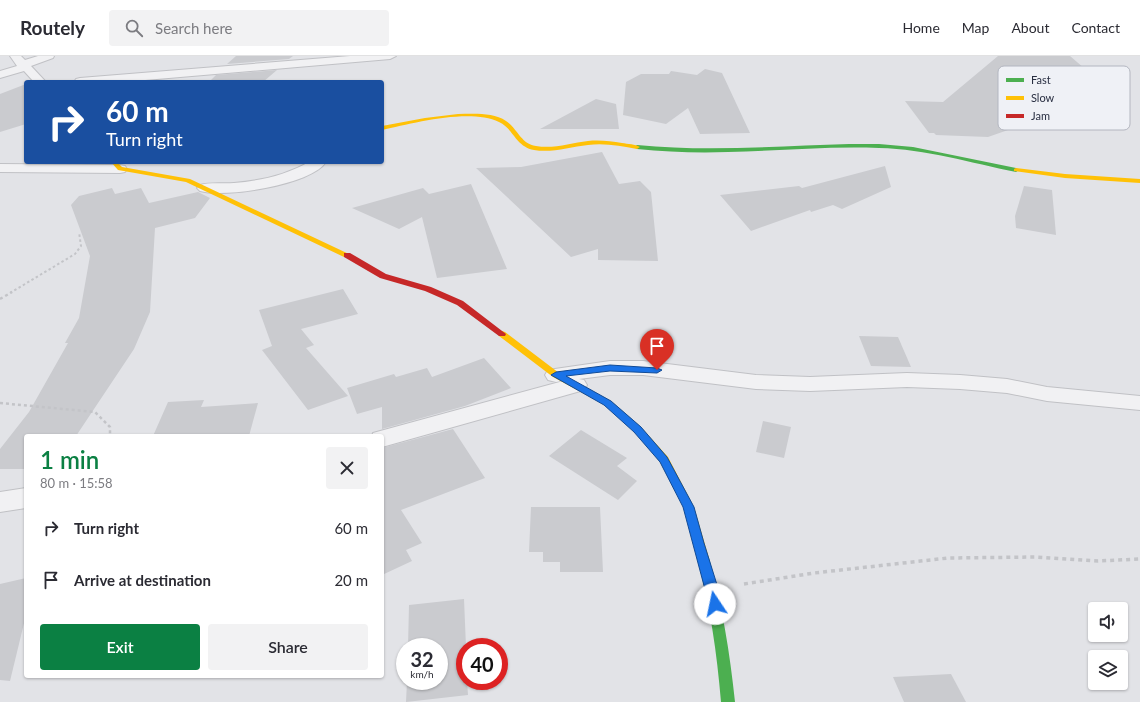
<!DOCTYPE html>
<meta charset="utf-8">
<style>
:root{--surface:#fff;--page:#f2f2f3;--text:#2b2b33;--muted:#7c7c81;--line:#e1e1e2;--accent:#0b8043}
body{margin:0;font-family:Lato,sans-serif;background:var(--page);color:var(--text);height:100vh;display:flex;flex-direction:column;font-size:15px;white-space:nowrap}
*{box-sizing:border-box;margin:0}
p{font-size:13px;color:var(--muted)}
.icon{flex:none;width:22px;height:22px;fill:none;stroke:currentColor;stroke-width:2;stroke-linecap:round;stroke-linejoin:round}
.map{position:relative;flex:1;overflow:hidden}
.sheet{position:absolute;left:24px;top:378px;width:360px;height:244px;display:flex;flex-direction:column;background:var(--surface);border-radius:4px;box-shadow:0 1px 3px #0004}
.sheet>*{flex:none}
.top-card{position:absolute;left:24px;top:24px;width:360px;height:84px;border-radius:4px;box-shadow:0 1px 3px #0004;background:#1a4fa0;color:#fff;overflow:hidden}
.controls{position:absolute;left:1088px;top:546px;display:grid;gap:8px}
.controls a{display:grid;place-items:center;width:40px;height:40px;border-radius:4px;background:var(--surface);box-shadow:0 1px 3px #0004;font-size:20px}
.speed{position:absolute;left:396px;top:582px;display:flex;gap:8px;font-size:20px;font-weight:700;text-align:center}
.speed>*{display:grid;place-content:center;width:52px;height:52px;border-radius:50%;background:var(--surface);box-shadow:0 1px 3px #0004;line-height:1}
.speed small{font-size:10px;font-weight:400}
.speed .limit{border:6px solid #d22;background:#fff;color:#111}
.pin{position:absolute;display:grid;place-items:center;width:34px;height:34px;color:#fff;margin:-41px -17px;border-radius:50% 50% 50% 0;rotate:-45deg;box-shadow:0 0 4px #0007}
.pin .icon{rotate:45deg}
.me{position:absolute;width:44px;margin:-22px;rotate:349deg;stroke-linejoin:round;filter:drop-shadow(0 0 3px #0008)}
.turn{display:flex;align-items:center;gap:14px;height:84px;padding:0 16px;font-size:18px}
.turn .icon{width:52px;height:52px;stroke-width:2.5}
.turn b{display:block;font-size:28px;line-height:34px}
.round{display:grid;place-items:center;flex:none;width:42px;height:42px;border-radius:4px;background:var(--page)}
.overview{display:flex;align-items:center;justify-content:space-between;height:68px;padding:0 16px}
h1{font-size:24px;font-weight:600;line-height:30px;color:var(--accent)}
.action{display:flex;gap:8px;margin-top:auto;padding:8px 16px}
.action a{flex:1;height:46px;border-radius:4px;background:var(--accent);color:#fff;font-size:16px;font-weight:600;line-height:46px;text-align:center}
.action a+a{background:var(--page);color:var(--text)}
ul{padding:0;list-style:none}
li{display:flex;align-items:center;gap:12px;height:52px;padding:0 16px}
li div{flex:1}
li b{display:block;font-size:15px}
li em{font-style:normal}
header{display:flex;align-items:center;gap:24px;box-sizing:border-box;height:56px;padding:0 20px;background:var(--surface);border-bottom:1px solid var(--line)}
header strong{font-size:19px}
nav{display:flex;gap:22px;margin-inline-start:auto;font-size:14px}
.search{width:280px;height:36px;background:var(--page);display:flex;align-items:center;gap:10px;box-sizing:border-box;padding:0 14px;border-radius:4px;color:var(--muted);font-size:15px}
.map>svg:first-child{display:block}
.building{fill:#cacbcf}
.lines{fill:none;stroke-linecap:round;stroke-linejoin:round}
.street-casing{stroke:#c0c1c5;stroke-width:2}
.path-far2{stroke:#c3c4c8;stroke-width:2;stroke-dasharray:2.5 2.5;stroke-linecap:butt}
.path-far1{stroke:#c3c4c8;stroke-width:2.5;stroke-dasharray:3 3;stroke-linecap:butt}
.path{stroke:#c3c4c8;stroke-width:3.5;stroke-dasharray:4 4;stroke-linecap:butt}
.street{fill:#f1f1f3;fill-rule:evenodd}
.fast{fill:#4caf50;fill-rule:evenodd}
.slow{fill:#ffc107;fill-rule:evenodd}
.jam{fill:#c62828;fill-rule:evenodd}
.route{fill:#1a73e8;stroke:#114b97}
.key{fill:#eff1f6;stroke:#b3b6c0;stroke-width:1}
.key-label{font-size:11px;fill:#282e41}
</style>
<header>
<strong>Routely</strong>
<div class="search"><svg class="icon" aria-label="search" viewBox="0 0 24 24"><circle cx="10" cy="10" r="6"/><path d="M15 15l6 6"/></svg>Search here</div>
<nav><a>Home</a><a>Map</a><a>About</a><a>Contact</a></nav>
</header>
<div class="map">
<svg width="1140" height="646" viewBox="0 0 1140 646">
<rect width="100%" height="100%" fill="#e2e3e7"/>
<g class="building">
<polygon points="236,0 293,0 289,3 227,8"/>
<polygon points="998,0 1070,0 1113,37 988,81 936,79 934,77 929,77 905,45 943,46"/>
<polygon points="705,13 722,17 750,77 700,78 688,52 666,68 623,59 626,26 641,18 669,18 671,15 697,19"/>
<polygon points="277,14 263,26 209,26 216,19"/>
<polygon points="26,28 26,68 0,76 0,38"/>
<polygon points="596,43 616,48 619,73 540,73"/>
<polygon points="602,96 619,128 640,125 651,136 658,205 598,204 598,193 571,201 476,112 521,111"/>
<polygon points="885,110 891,131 842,153 833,149 811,156 810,154 751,175 720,139 799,130 802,132"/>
<polygon points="471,128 507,213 437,222 422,161 399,173 352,152 423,132 429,138"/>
<polygon points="1024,130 1052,134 1056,179 1016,172 1015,160"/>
<polygon points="112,132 115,138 141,132 149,147 198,136 210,142 195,162 155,172 150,256 134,293 76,380 26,380 26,413 0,413 0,393 29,356 68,287 65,287 79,262 90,200 71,149 79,140"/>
<polygon points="343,233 358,258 301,273 314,289 306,292 348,340 308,354 262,294 272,290 259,254"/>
<polygon points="859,280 898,281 911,311 871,310"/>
<polygon points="484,302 511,332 465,350 382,373 382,351 357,358 347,332 394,318 396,321 427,312 432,321"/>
<polygon points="204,344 201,351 258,347 249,380 153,380 168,346"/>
<polygon points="763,365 791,371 784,402 756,396"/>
<polygon points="453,373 485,422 401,454 422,487 406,494 412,505 382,519 382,392"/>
<polygon points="581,374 627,402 617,410 637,425 618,444 549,400"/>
<polygon points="531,451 600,451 603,516 560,516 560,506 543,506 543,496 529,496"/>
<polygon points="26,522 26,559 10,625 0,624 0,528"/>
<polygon points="464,543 466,591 465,625 467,625 468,639 406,646 407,625 439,625 439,591 408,591 409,549"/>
<polygon points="951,618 966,646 904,646 893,621"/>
</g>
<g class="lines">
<defs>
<g id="street">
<polygon points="10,0 21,0 25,4 38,0 54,0 53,2 31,10 46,26 34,26 24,15 0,22 0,15 17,10"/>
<polygon points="350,0 396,0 390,3 122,26 74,26 76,23 80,22"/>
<path d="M 309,106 L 326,106 C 311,129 225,142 200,135 L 197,132 L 200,129 C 210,126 223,128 234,127 C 260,125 286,119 309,106 Z"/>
<polygon points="0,108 120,109 125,110 127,113 125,116 120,117 0,116"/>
<polygon points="610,305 643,305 756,319 810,321 907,317 960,319 1007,323 1047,331 1140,340 1140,354 1047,345 1007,337 960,333 907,331 810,335 756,333 643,319 610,319 579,323 584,324 587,329 584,334 382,391 382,380 372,380 373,377 567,324 556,326 548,324 545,319 548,314"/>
<polygon points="26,432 26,452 0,456 0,436"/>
</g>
</defs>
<use href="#street" class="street-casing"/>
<polyline class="path-far2" points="10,237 75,198 81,190 79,176"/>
<g class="path-far1">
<polyline points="0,243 12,236"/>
<polyline points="0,347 95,356 110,371 110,380"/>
</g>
<polyline class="path" points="744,528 814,517 948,502 1036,501 1098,505 1140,503"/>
<use href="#street" class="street"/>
<g class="fast">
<path d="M 849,88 L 879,88 L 913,91 L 1016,112 L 1019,114 L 1016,116 C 971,107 926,93 879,92 C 828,90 778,95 728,96 C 697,97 667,96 637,93 L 634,91 L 637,89 C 708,96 778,90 849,88 Z"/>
<path d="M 703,497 L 707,499 L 709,502 C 722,549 730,597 735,646 L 721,646 C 717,597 710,549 697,502 L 699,499 Z"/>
</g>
<g class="slow">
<path d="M 458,58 C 473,58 493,56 506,65 C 518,73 521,88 536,90 C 554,93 571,87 588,85 C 599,84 611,85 622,87 C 628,88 635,88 640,91 L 637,93 C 621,90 605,87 588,89 C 570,91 552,97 534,94 C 515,90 514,73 499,66 C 470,52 413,67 382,74 L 382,70 L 425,62 Z"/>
<polygon points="111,106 117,106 122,111 190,123 351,199 350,201 344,201 186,126 118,114"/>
<polygon points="1016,112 1065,118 1140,123 1140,127 1065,122 1014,115 1014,113"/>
<polygon points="502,275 505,276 559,317 611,345 641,371 668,401 694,451 709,502 707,505 703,507 699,505 697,502 684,451 660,406 635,375 605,349 553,321 499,280 498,278 499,276"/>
</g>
<polygon class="jam" points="344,197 350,197 386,218 431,231 463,245 506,278 505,280 499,280 457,249 425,235 380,222 344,201"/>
</g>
<polygon class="route" points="610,309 657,312 662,314 657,317 610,315 566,320 611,345 641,371 667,401 694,451 704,487 718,532 721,548 719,552 715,553 710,552 683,451 660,406 634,376 604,349 551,319 556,316"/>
<rect x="998" y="10" width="132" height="64" rx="6" class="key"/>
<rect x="1006" y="22" width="18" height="4" fill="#4caf50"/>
<rect x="1006" y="40" width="18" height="4" fill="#ffc107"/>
<rect x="1006" y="58" width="18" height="4" fill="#c62828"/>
<g class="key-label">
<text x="1031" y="28">Fast</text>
<text x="1031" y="46">Slow</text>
<text x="1031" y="64">Jam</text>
</g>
</svg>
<div class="controls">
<a><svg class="icon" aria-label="sound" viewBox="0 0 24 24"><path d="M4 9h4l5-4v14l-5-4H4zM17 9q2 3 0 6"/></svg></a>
<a><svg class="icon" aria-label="layers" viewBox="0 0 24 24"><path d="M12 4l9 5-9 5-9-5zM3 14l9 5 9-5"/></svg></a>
</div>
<div class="speed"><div>32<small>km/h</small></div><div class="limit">40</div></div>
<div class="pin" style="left:657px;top:314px;background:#d93025"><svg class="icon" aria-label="arrive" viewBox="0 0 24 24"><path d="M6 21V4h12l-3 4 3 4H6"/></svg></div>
<svg class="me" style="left:715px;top:548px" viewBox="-20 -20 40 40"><circle r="19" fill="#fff"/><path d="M0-13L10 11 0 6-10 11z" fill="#1a73e8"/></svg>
<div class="top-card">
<div class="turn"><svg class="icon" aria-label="right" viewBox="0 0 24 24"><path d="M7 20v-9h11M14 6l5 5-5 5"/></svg><div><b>60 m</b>Turn right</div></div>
</div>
<section class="sheet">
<div class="overview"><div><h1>1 min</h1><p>80 m · 15:58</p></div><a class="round"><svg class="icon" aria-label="close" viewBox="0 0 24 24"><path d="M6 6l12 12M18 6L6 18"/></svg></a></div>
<ul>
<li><svg class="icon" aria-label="right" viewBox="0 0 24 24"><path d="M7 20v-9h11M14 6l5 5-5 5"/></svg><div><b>Turn right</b></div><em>60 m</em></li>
<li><svg class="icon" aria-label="arrive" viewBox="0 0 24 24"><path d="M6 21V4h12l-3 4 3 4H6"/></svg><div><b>Arrive at destination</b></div><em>20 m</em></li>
</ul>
<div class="action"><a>Exit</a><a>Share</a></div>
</section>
</div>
